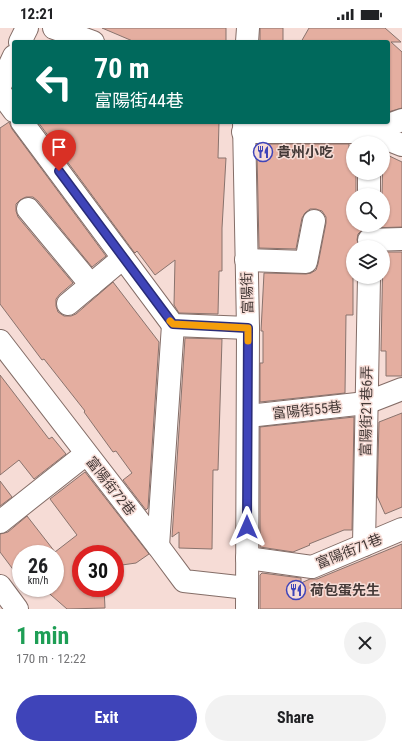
<!DOCTYPE html>
<meta charset="utf-8">
<style>
:root{--surface:#fff;--page:#f2f2f2;--text:#202124;--muted:#757577;--accent:#3f44b9}
body{margin:0;font-family:"Roboto Condensed","Noto Sans TC",sans-serif;background:var(--page);color:var(--text);height:100vh;display:flex;flex-direction:column;font-size:15px;white-space:nowrap}
*{box-sizing:border-box;margin:0}
p{font-size:13px;color:var(--muted)}
.icon{flex:none;width:22px;height:22px;fill:none;stroke:currentColor;stroke-width:2;stroke-linecap:round;stroke-linejoin:round}
.map{position:relative;height:581px;overflow:hidden}
.sheet{display:flex;flex-direction:column;background:var(--surface);flex:1}
.sheet>*{flex:none}
.top-card{position:absolute;left:12px;top:12px;width:378px;height:84px;border-radius:4px;box-shadow:0 1px 3px #0004;background:#00695c;color:#fff;overflow:hidden}
.buttons{position:absolute;left:346px;top:108px;display:grid;gap:8px}
.buttons a{display:grid;place-items:center;width:44px;height:44px;border-radius:50%;background:var(--surface);box-shadow:0 1px 3px #0004;font-size:20px}
.speed{position:absolute;left:12px;top:517px;display:flex;gap:8px;font-size:20px;font-weight:700;text-align:center}
.speed>*{display:grid;place-content:center;width:52px;height:52px;border-radius:50%;background:var(--surface);box-shadow:0 1px 3px #0004;line-height:1}
.speed small{font-size:10px;font-weight:400}
.speed .limit{border:6px solid #d22;background:#fff;color:#111}
.pin{position:absolute;display:grid;place-items:center;width:34px;height:34px;color:#fff;margin:-41px -17px;border-radius:50% 50% 50% 0;rotate:-45deg;box-shadow:0 0 4px #0007}
.pin .icon{rotate:45deg}
.me{position:absolute;width:44px;margin:-22px;rotate:0deg;stroke-linejoin:round;filter:drop-shadow(0 0 3px #0008)}
.turn{display:flex;align-items:center;gap:14px;height:84px;padding:0 16px;font-size:18px}
.turn .icon{width:52px;height:52px;stroke-width:2.5}
.turn b{display:block;font-size:28px;line-height:34px}
.round{display:grid;place-items:center;flex:none;width:42px;height:42px;border-radius:21px;background:var(--page)}
.headline{display:flex;align-items:center;justify-content:space-between;height:68px;padding:0 16px}
h1{font-size:24px;font-weight:700;line-height:30px;color:#1e9e55}
.cta{display:flex;gap:8px;margin-top:auto;padding:8px 16px}
.cta a{flex:1;height:46px;border-radius:24px;background:var(--accent);color:#fff;font-size:16px;font-weight:700;line-height:46px;text-align:center}
.cta a+a{background:var(--page);color:var(--text)}
.status{display:flex;justify-content:space-between;align-items:center;height:28px;padding:0 20px;background:var(--surface);direction:ltr}
.status svg{height:11px;fill:currentColor}
.map>svg:first-child{display:block}
.building{fill:#e4aea0;stroke:#89736d}
.lines{fill:none;stroke-linecap:round;stroke-linejoin:round}
.minor-casing{stroke:#846d67;stroke-width:24}
.major-casing{stroke:#846d67;stroke-width:24}
.minor{stroke:#fff;stroke-width:22}
.major{stroke:#fff;stroke-width:22}
.route-casing{stroke:#292c78;stroke-width:10}
.route{stroke:#3f44b9;stroke-width:7}
.slow{stroke:#f59e0b;stroke-width:7}
.labels{text-anchor:middle;dominant-baseline:central;stroke-width:3;stroke-linejoin:round;paint-order:stroke}
.poi-label{font-size:14px;font-weight:bold;fill:#443937;stroke:#f6dcd6;text-anchor:start}
.street-label{font-size:14px;fill:#443937;stroke:#f6dcd6}
</style>
<div class="status"><b>12:21</b><svg viewBox="0 0 49 12"><path d="M0 12V9h3v3zM5 12V6h3v6zM10 12V3h3v9zM15 12V0h3v12zM26 1h20v11H26zM47 4h2v5h-2z"/></svg></div>
<div class="map">
<svg width="402" height="581" viewBox="0 0 402 581">
<rect width="100%" height="100%" fill="#f6dcd6"/>
<g class="building">
<polygon points="102,0 226,0 226,14 135,14"/>
<rect x="260" y="0" width="23" height="14"/>
<polygon points="309,0 385,0 401,14 391,14 402,24 402,80 388,84 388,14 301,14"/>
<polygon points="9,94 12,101 106,228 92,239 38,173 33,169 26,169 20,172 16,176 16,183 18,189 73,255 60,266 56,271 56,278 58,284 64,288 71,288 76,286 113,254 159,314 148,480 146,482 123,452 132,445 116,423 113,424 84,384 85,383 44,331 42,332 0,276 0,100"/>
<polygon points="38,94 219,94 218,130 226,130 222,200 222,243 219,243 218,286 179,285 174,277 175,232 155,247 137,223 135,225 134,224"/>
<polygon points="265,116 349,116 349,123 353,124 353,145 356,145 356,167 353,167 353,197 383,197 383,167 382,167 383,125 402,134 402,199 369,200 363,201 358,206 357,212 359,219 353,219 353,287 346,287 345,365 260,374 260,335 263,335 263,303 261,303 264,245 306,246 311,245 316,242 318,236 326,195 326,189 322,183 316,181 310,181 305,185 302,190 296,221 259,220 257,126 265,127"/>
<polygon points="383,224 402,224 402,348 386,348 386,323 381,323"/>
<polygon points="185,310 222,311 218,442 213,442 212,521 179,520 179,504 172,509"/>
<polygon points="0,347 49,411 52,409 66,426 34,451 19,432 0,447"/>
<polygon points="402,385 402,479 385,486 377,468 379,394"/>
<polygon points="354,389 352,502 344,502 309,516 310,517 293,524 260,519 260,399"/>
<polygon points="85,444 149,526 136,535 115,538 115,526 81,526 81,536 76,540 81,546 81,560 104,560 105,580 67,581 43,560 55,560 55,526 21,526 21,552 0,524 0,506 8,504 27,488 55,524 77,507 50,471"/>
<polygon points="0,453 12,469 0,478"/>
<polygon points="402,516 402,581 260,581 260,547 262,545 301,550 301,555 310,551 317,551"/>
</g>
<g class="lines">
<defs>
<g id="minor">
<polyline points="54,0 93,14"/>
<polyline points="20,14 27,0"/>
<polyline points="247,14 248,0"/>
<polyline points="0,58 14,28"/>
<polyline points="0,64 14,83"/>
<polyline points="22,94 173,297 248,300"/>
<polyline points="244,94 248,300 247,581"/>
<polyline points="243,104 369,104 402,117"/>
<polyline points="369,111 369,104 402,92"/>
<polyline points="369,145 369,167"/>
<polyline points="28,181 91,257"/>
<polyline points="369,212 402,211"/>
<polyline points="246,232 306,234 314,193"/>
<polyline points="68,276 123,230"/>
<polyline points="0,313 158,518 184,553 247,560"/>
<polyline points="248,388 366,375 402,361"/>
<polyline points="0,494 86,426"/>
<polyline points="364,517 369,249"/>
<polyline points="158,518 173,297"/>
<polyline points="247,530 312,539 402,501"/>
</g>
<polyline id="major" points="0,558 17,581"/>
</defs>
<use href="#minor" class="minor-casing"/>
<use href="#major" class="major-casing"/>
<use href="#minor" class="minor"/>
<use href="#major" class="major"/>
</g>
<g class="lines">
<defs>
<polyline id="route" points="59,143 173,296 248,300 247,499"/>
</defs>
<use href="#route" class="route-casing"/>
<use href="#route" class="route"/>
<polyline class="slow" points="170,293 173,296 248,300 248,313"/>
</g>
<defs>
<symbol id="restaurant-ring" viewBox="-11 -11 22 22"><circle r="9.5" fill="#f6dcd6" stroke="#3f44b9" stroke-width="1.5"/><path d="M-5-6h1v4h1v-4h1v4h1v-4h1v5L-1.5 .5V6h-2V.5L-5-1ZM5-6V6H3V1.5H1.5Q1.5-4 5-6Z" fill="#3f44b9"/></symbol>
</defs>
<g fill-rule="evenodd">
<use href="#restaurant-ring" x="252" y="113" width="22" height="22"/>
<use href="#restaurant-ring" x="285" y="551" width="22" height="22"/>
</g>
<g class="labels">
<g class="poi-label">
<text x="277" y="124">貴州小吃</text>
<text x="310" y="562">荷包蛋先生</text>
</g>
<g class="street-label">
<text transform="translate(247 265) rotate(-92)">富陽街</text>
<text transform="translate(307 382) rotate(-6)">富陽街55巷</text>
<text transform="translate(366 383) rotate(-89)">富陽街21巷6弄</text>
<text transform="translate(111 458) rotate(52)">富陽街72巷</text>
<text transform="translate(349 523) rotate(-22)">富陽街71巷</text>
</g>
</g>
</svg>
<div class="buttons">
<a><svg class="icon" aria-label="sound" viewBox="0 0 24 24"><path d="M4 9h4l5-4v14l-5-4H4zM17 9q2 3 0 6"/></svg></a>
<a><svg class="icon" aria-label="search" viewBox="0 0 24 24"><circle cx="10" cy="10" r="6"/><path d="M15 15l6 6"/></svg></a>
<a><svg class="icon" aria-label="layers" viewBox="0 0 24 24"><path d="M12 4l9 5-9 5-9-5zM3 14l9 5 9-5"/></svg></a>
</div>
<div class="speed"><div>26<small>km/h</small></div><div class="limit">30</div></div>
<div class="pin" style="left:59px;top:143px;background:#d93025"><svg class="icon" aria-label="arrive" viewBox="0 0 24 24"><path d="M6 21V4h12l-3 4 3 4H6"/></svg></div>
<svg class="me" style="left:247px;top:499px" viewBox="-20 -20 40 40"><path d="M0-17L14 15 0 8-14 15z" fill="#3f44b9" stroke="#fff" stroke-width="4"/></svg>
<div class="top-card">
<div class="turn"><svg class="icon" aria-label="left" viewBox="0 0 24 24"><path d="M17 20v-9H6M10 6l-5 5 5 5"/></svg><div><b>70 m</b>富陽街44巷</div></div>
</div>
</div>
<section class="sheet">
<div class="headline"><div><h1>1 min</h1><p>170 m · 12:22</p></div><a class="round"><svg class="icon" aria-label="close" viewBox="0 0 24 24"><path d="M6 6l12 12M18 6L6 18"/></svg></a></div>
<div class="cta"><a>Exit</a><a>Share</a></div>
</section>
